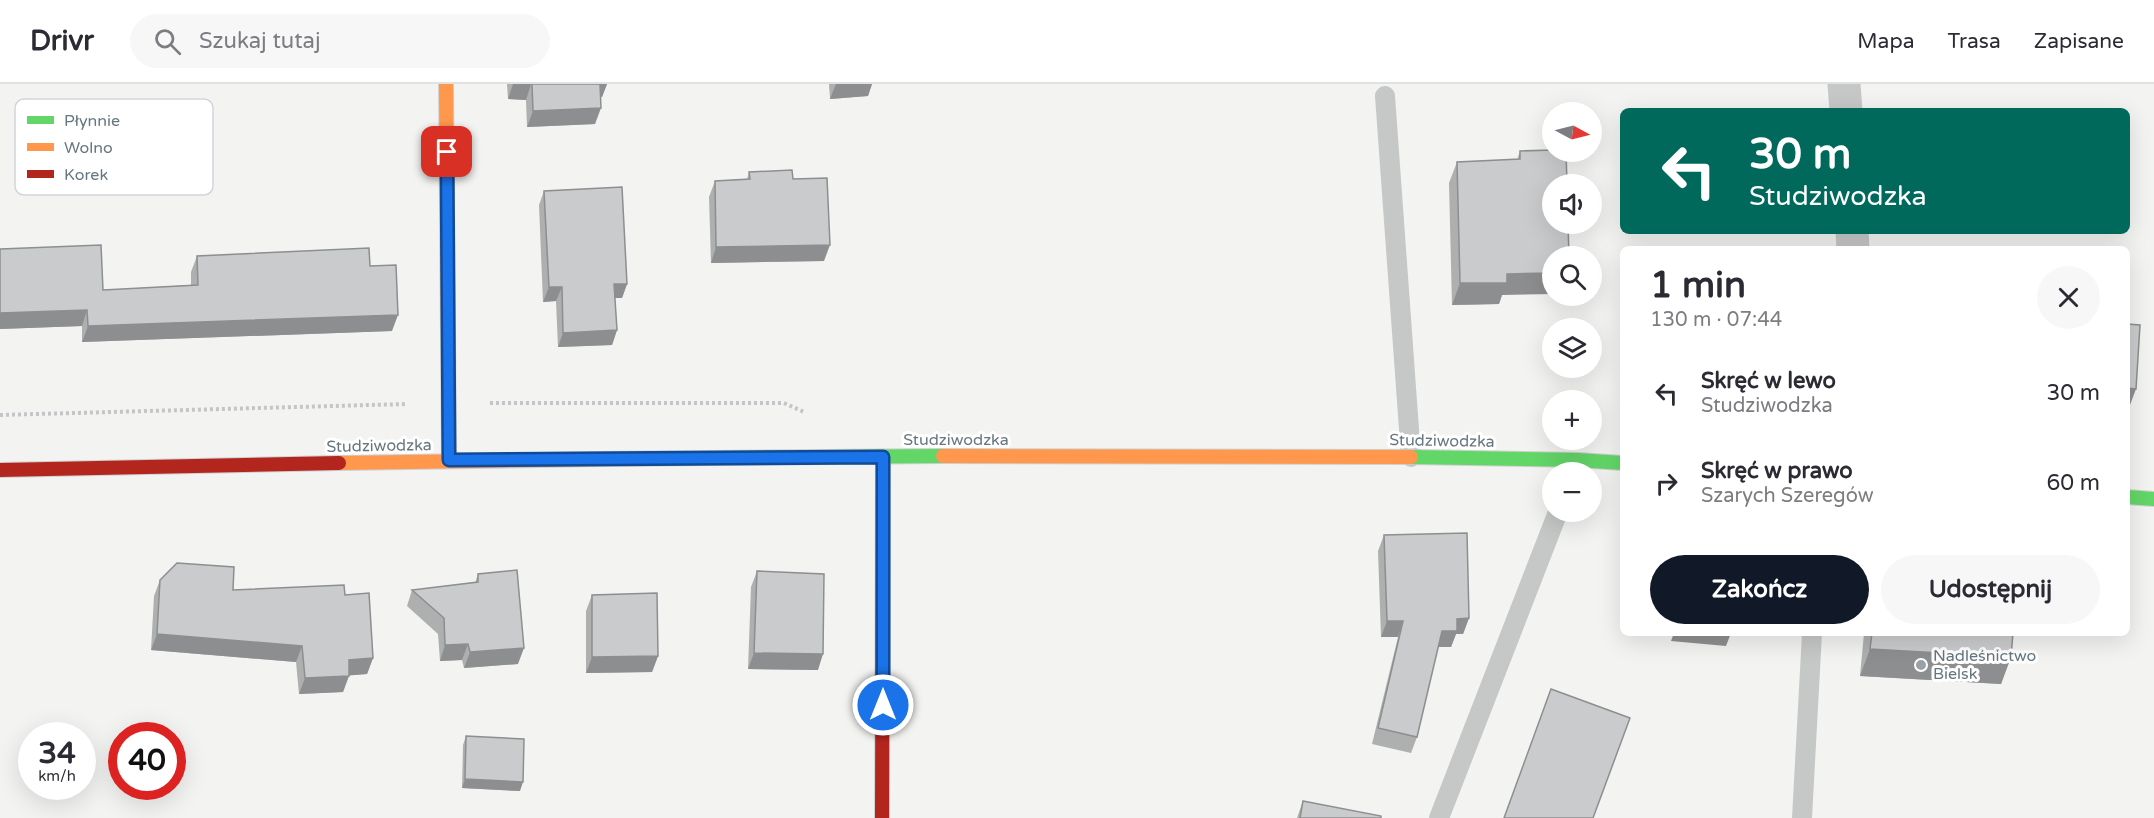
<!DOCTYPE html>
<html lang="pl">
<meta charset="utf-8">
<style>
:root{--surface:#fff;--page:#f7f7f7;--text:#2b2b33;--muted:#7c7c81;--line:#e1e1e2;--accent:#111827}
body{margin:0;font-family:"Varela Round",sans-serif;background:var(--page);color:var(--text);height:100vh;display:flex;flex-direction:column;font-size:22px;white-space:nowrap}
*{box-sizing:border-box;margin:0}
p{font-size:20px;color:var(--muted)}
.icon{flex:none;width:33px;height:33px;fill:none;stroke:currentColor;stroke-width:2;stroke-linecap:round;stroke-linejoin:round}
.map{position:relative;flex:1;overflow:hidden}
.sheet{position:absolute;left:1620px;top:162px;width:510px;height:390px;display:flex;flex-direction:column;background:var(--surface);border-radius:9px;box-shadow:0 6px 24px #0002}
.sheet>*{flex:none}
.top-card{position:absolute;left:1620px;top:24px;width:510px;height:126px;border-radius:9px;box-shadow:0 6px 24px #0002;background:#00695c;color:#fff;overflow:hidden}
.needle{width:39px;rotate:97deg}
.fabs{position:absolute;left:1542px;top:18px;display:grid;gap:12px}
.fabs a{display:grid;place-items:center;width:60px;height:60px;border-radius:50%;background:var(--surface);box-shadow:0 6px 24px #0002;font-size:30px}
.speed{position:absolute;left:18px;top:638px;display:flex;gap:12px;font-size:30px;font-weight:700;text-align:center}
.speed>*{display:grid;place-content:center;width:78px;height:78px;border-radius:50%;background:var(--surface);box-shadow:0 6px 24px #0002;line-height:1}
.speed small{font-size:15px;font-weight:400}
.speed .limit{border:9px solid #d22;background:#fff;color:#111}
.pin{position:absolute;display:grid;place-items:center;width:51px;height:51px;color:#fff;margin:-26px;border-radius:12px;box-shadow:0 3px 9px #0006}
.me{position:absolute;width:66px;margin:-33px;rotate:0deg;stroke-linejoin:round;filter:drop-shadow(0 0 4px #0008)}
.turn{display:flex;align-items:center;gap:21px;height:126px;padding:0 30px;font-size:27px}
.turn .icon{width:78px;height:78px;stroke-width:2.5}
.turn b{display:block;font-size:42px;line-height:51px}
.round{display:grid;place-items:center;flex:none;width:63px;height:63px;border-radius:32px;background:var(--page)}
.summary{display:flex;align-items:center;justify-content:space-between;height:102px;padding:0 30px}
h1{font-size:36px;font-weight:700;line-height:45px}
.button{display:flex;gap:12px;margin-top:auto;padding:12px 30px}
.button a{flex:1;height:69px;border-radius:36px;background:var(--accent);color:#fff;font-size:24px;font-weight:700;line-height:69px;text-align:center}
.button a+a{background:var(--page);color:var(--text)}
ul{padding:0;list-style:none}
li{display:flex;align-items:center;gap:18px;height:90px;padding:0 30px}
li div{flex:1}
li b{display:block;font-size:22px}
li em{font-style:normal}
header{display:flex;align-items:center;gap:36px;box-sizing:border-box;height:84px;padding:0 30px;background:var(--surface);border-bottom:2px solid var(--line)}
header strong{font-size:28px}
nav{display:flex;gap:33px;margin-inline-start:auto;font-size:21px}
.search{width:420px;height:54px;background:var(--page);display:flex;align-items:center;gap:15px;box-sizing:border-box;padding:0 21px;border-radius:33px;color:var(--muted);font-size:22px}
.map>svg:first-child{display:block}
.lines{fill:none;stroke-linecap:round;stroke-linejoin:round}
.fast-casing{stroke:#cfd0d0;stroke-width:16}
.slow-casing{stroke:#cfd0d0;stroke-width:16}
.jam-casing{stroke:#cfd0d0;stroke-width:16}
.path{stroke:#c4c5c6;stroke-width:4;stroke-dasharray:3 3;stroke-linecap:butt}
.lane{stroke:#c6c8c8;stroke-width:20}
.street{stroke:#c6c8c8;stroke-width:33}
.fast{stroke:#63d668;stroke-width:14}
.slow{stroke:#ff974d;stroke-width:14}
.jam{stroke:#b3261e;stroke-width:14}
.wall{fill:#aeafaf}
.shaded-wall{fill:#8d8e8f}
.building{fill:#cacbcc;stroke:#8d8e8f;stroke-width:1.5}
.route-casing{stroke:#114b97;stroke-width:15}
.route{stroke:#1a73e8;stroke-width:10}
.poi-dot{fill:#98a2a7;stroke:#fff;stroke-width:2}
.labels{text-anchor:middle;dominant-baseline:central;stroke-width:6;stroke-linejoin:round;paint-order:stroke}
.street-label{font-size:16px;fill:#67777f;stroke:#fff}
.poi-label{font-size:16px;fill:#67777f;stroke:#fff;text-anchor:start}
.key{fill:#fff;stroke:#d1d6d9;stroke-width:1.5}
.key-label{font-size:16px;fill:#67777f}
</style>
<header>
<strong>Drivr</strong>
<div class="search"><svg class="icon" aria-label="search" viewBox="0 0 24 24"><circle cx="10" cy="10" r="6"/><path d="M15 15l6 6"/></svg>Szukaj tutaj</div>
<nav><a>Mapa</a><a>Trasa</a><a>Zapisane</a></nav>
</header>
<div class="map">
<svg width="2154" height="734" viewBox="0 0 2154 734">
<rect width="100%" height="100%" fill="#f3f3f2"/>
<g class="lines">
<defs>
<g id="fast">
<polyline points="1411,373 1578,376 1623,379"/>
<polyline points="601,375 943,372"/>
<polyline points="2127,413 2154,415"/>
</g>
<g id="slow">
<polyline points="446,0 449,377"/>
<polyline points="943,372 1411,373"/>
<polyline points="339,379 601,375"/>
</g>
<g id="jam">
<polyline points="0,386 339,379"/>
<polyline points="882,734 883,373"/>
</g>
</defs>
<use href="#fast" class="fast-casing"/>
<use href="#slow" class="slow-casing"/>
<use href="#jam" class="jam-casing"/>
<g class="path">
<polyline points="490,319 784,319 804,328"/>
<polyline points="0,331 407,320"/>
</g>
<g class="lane">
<polyline points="1385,12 1411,373"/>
<polyline points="1439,734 1558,428"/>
<polyline points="1802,734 1812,549"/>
</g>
<g class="street">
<polyline points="1844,0 1846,27"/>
<polyline points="1852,147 1853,165"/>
</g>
<use href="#fast" class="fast"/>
<use href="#slow" class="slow"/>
<use href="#jam" class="jam"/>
</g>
<g class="wall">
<polygon points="507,0 607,0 602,13 601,13 595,40 527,43 526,16 508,15"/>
<polygon points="829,0 872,0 868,12 830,15"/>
<polygon points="1552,66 1499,220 1452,221 1449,99 1457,78 1517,76 1520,67"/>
<polygon points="749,88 793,95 824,177 711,179 709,113 715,97 747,95"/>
<polygon points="544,107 627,200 622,214 615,214 617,246 612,261 558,263 556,217 543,218 539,121"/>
<polygon points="0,165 103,206 191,201 191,188 197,172 370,182 392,247 82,258 82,242 0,245"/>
<polygon points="1384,451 1469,534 1463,550 1456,550 1451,563 1438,563 1417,653 1411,669 1372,660 1398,553 1381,553 1378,467"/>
<polygon points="757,487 818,586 748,585 751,503"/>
<polygon points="478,490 518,580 464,584 462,576 440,577 438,550 407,522 412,506 475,499"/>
<polygon points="160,496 233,506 345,511 373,574 367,590 349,591 343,608 299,610 296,578 151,566 154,512"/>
<polygon points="592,511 658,572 652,588 586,589 586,527"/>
<polygon points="1864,549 2013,549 2011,573 2001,600 1860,592"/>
<polygon points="466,652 520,707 462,704 463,661"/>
<polygon points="1303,717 1381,734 1297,734"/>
</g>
<g class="shaded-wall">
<polygon points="513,0 531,0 526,16 508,15"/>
<polygon points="599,0 607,0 602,13 595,13"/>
<polygon points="836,0 872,0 868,12 830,15"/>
<polygon points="601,24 595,40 527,43 533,27"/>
<polygon points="830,161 824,177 711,179 716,163"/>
<polygon points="1552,189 1552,210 1502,211 1499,220 1452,221 1460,199 1507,190"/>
<polygon points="614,200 627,200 622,214 609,214"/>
<polygon points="549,203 562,203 556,217 543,218"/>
<polygon points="87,226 82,242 0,245 0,229"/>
<polygon points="398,231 392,247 82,258 88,242"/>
<polygon points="617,246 612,261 558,263 563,249"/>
<polygon points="2127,304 2136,305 2130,321 2127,320"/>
<polygon points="1469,534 1463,550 1456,550 1451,563 1436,563 1442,547 1457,535"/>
<polygon points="1387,537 1403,537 1398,553 1381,553"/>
<polygon points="1674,549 1731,549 1726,562 1671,557"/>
<polygon points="157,550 302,562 296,578 151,566"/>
<polygon points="468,560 462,576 440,577 445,561"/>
<polygon points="524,564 518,580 464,584 470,568"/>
<polygon points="1870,565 2011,573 2001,600 1860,592"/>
<polygon points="754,569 823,570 818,586 748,585"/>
<polygon points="658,572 652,588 586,589 592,573"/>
<polygon points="373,574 367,590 343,592 349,576"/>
<polygon points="349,592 343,608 299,610 305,594"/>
<polygon points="465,695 523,698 520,707 462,704"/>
</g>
<g class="building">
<polygon points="532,0 600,0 601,24 533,27"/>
<polygon points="1552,66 1552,68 1566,68 1567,100 1552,100 1552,140 1568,140 1569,172 1552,172 1552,189 1507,190 1507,199 1460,199 1457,78 1520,75 1520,67"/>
<polygon points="792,86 793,95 827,94 830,161 716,163 715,97 750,95 749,88"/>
<polygon points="622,103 627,200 614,200 617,246 563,249 562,203 549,203 544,107"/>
<polygon points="101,161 103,206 198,201 197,172 369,164 370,182 396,181 398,231 88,242 87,226 0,229 0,165"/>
<polygon points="2127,240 2140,241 2136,305 2127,304"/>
<polygon points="1467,449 1469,534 1457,535 1457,547 1442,547 1417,653 1378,644 1403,537 1387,537 1384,451"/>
<polygon points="177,479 234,483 233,506 344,501 345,511 369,509 373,574 349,576 349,592 305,594 302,562 157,550 160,496"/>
<polygon points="517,486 524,564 470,568 468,560 445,561 444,534 412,506 478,498 478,490"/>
<polygon points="757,487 824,490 823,570 754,569"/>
<polygon points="657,509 658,572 592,573 592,511"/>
<polygon points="1872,549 2013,549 2011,573 1870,565"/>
<polygon points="1551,605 1630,634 1593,734 1504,734"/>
<polygon points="466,652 524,655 523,698 465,695"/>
<polygon points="1303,717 1381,732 1381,734 1300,734"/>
</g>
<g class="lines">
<defs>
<polyline id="route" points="447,68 449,376 883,373 883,621"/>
</defs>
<use href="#route" class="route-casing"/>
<use href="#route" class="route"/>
</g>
<circle class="poi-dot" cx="1921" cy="581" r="6"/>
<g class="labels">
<g class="street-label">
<text x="956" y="356">Studziwodzka</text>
<text transform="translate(1442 357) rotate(1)">Studziwodzka</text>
<text transform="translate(379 362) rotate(-1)">Studziwodzka</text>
</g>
<g class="poi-label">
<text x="1933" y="572">Nadleśnictwo<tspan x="1933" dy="18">Bielsk</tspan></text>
</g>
</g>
<rect x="15" y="15" width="198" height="96" rx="9" class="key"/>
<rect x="27" y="32" width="27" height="8" fill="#63d668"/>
<rect x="27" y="59" width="27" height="8" fill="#ff974d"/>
<rect x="27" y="86" width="27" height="8" fill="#b3261e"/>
<g class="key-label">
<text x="64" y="42">Płynnie</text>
<text x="64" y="69">Wolno</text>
<text x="64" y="96">Korek</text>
</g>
</svg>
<div class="fabs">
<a><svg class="needle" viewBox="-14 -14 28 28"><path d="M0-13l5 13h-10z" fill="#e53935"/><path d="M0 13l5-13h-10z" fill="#7c7c81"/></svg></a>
<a><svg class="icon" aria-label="sound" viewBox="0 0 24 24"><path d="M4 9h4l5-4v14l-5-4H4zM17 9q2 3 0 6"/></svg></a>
<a><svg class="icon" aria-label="search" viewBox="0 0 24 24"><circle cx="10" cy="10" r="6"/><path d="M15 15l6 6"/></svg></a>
<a><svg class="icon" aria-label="layers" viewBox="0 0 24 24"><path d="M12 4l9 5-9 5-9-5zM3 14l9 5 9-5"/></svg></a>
<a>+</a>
<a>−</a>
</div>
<div class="speed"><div>34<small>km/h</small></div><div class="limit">40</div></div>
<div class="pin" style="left:447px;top:68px;background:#d93025"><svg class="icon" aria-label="arrive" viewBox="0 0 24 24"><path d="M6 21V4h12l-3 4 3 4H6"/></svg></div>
<svg class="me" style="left:883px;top:621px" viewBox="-20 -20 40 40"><circle r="17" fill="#1a73e8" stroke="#fff" stroke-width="3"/><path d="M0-11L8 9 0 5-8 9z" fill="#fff"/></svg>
<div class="top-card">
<div class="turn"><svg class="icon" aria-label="left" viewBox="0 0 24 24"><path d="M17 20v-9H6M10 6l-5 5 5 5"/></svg><div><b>30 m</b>Studziwodzka</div></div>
</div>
<section class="sheet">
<div class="summary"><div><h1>1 min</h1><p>130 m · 07:44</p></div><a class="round"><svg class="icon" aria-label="close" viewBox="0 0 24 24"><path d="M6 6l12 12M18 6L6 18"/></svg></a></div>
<ul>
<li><svg class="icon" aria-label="left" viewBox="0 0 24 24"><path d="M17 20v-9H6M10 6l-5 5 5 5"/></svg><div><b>Skręć w lewo</b><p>Studziwodzka</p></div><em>30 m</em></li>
<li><svg class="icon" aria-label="right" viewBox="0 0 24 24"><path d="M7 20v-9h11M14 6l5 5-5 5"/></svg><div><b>Skręć w prawo</b><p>Szarych Szeregów</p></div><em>60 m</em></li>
</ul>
<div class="button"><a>Zakończ</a><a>Udostępnij</a></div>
</section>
</div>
